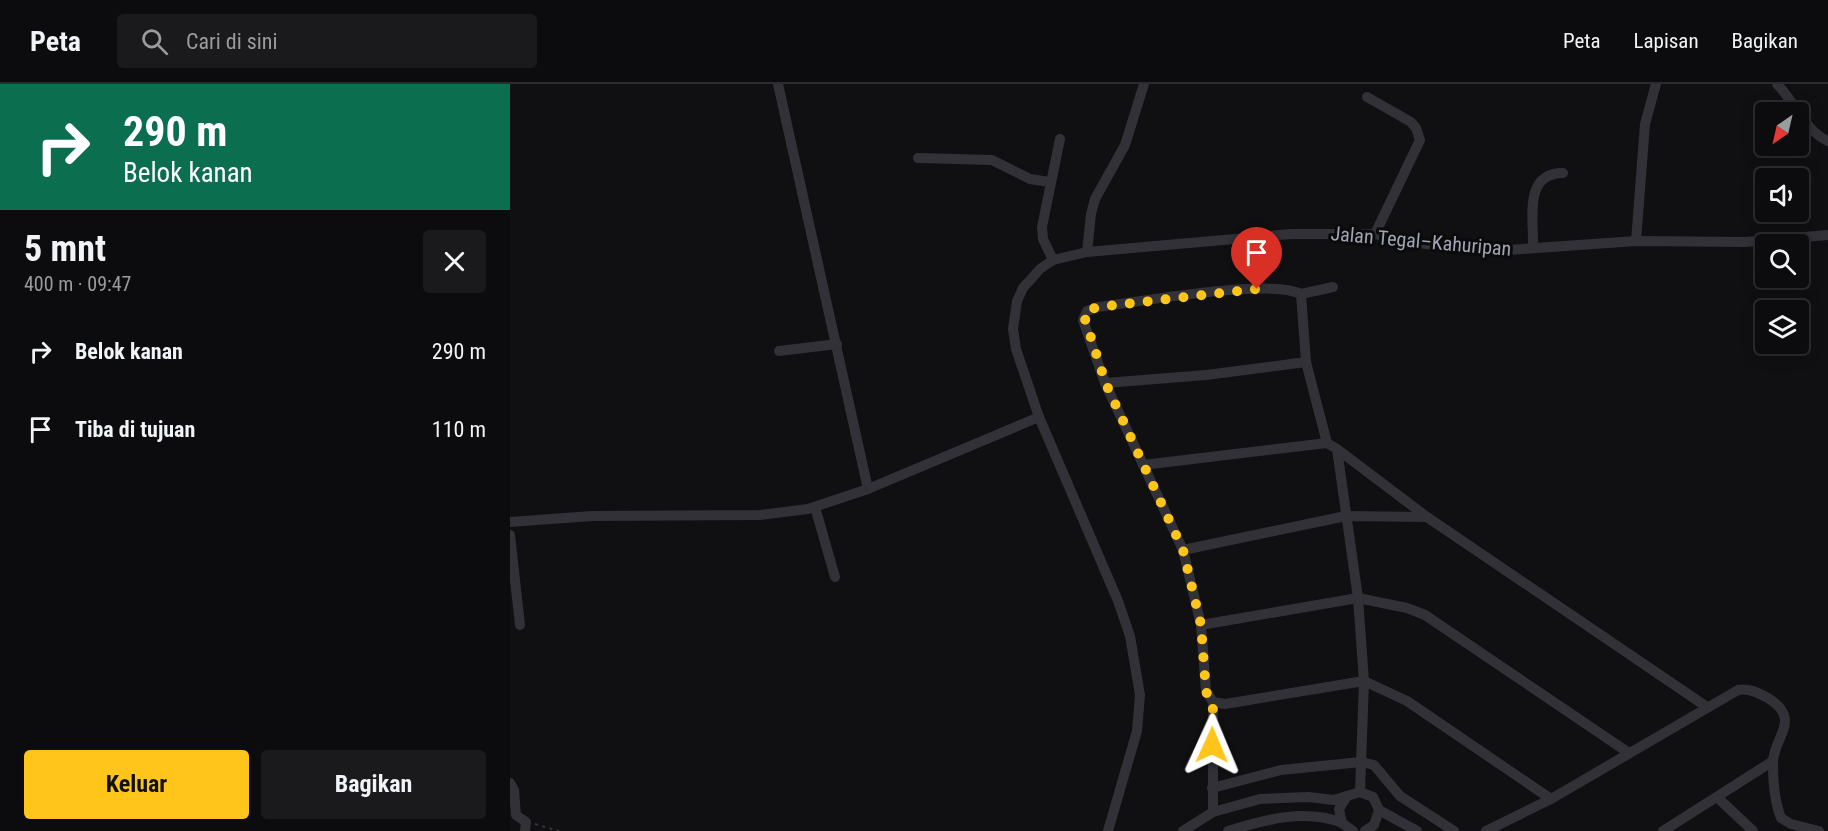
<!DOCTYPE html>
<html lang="id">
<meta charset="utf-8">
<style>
:root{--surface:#0c0c0e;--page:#1a1a1c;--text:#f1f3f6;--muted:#9a9b9e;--line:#2c2c2e;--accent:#ffc51a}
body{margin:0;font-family:"Roboto Condensed",sans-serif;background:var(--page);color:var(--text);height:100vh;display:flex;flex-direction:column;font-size:22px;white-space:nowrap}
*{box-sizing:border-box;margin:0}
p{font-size:20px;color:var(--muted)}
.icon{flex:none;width:33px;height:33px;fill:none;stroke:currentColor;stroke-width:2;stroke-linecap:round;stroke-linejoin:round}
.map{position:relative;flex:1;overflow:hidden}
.details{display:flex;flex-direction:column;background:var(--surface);width:510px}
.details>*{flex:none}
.hud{background:#0b6e4f;color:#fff;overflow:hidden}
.needle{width:39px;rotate:214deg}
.controls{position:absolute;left:1245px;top:18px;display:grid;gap:12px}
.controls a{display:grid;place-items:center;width:54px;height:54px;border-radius:6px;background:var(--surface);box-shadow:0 3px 15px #0003,0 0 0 2px var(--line);font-size:30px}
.pin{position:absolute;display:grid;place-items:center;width:51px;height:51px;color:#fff;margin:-62px -26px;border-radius:50% 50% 50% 0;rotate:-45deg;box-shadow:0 0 6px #0007}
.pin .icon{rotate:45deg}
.me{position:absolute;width:66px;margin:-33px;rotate:1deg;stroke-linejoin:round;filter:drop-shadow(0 0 4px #0008)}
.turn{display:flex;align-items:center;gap:21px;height:126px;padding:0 24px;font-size:27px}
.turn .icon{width:78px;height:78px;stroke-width:2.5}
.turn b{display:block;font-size:42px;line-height:51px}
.round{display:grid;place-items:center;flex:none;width:63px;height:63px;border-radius:6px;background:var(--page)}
.headline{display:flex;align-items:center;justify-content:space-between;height:102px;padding:0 24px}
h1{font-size:36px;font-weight:700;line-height:45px}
.action{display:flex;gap:12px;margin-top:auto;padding:12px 24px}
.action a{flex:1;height:69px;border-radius:6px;background:var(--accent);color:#111;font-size:24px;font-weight:700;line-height:69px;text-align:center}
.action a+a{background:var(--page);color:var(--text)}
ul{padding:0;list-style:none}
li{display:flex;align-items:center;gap:18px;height:78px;padding:0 24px}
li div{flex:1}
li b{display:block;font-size:22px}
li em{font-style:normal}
header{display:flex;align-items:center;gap:36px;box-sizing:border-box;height:84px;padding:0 30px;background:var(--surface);border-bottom:2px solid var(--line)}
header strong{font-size:28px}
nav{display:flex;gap:33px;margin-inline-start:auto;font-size:21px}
.search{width:420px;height:54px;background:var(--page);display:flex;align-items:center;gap:15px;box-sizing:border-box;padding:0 21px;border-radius:6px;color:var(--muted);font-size:22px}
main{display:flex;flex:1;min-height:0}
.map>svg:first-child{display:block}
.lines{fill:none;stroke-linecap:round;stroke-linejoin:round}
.path{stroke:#37383e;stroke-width:2;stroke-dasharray:3 4.5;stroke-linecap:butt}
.minor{stroke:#313137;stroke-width:10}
.route{stroke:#ffc51a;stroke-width:10;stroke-dasharray:0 18}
.labels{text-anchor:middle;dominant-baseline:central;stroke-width:6;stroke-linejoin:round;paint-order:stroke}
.street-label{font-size:20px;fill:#a0a4b4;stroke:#0b0b0c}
</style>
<header>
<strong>Peta</strong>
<div class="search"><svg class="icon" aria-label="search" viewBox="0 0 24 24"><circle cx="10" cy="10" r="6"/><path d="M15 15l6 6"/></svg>Cari di sini</div>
<nav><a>Peta</a><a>Lapisan</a><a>Bagikan</a></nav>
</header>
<main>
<section class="details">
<div class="hud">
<div class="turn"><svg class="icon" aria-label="right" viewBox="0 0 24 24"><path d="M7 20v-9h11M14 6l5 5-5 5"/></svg><div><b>290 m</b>Belok kanan</div></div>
</div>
<div class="headline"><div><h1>5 mnt</h1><p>400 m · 09:47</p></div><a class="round"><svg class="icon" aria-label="close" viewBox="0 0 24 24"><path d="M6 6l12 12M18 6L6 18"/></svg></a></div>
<ul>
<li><svg class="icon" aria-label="right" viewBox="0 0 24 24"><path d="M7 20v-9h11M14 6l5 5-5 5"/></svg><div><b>Belok kanan</b></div><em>290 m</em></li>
<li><svg class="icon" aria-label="arrive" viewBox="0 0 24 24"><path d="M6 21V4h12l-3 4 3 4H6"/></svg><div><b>Tiba di tujuan</b></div><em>110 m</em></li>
</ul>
<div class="action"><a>Keluar</a><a>Bagikan</a></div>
</section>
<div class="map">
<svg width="1318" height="747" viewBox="0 0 1318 747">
<rect width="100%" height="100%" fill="#101012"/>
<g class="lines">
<polyline class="path" points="25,740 49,747"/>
<g class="minor">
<polyline points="268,0 358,405"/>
<path d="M 1267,0 C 1284,17 1296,48 1318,57"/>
<polyline points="857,13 901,38 906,44 910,56 865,150"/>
<polyline points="408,74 482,76 520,95 539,98"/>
<polyline points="1126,157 1135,40 1146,0"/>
<path d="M 1023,164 C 1024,135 1013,89 1053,89"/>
<polyline points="577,168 581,130 585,115 615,61 634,0"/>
<polyline points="543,176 533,155 532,143 550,55"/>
<polyline points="791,210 823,203"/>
<polyline points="269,267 327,260"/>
<polyline points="595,299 696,291 796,278"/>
<polyline points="827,365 917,433 1197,623"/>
<polyline points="633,381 817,359"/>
<polyline points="305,423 325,493"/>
<polyline points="0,438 82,432 250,431 298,425 358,405 529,333"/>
<polyline points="0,451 10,541"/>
<polyline points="673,466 836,432 917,433"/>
<polyline points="691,541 848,514 897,524 915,531 1119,669"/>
<polyline points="703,618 703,728"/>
<polyline points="0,699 4,706 6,731 16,738 15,747"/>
<polyline points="702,704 771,686 851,678 864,681 890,712 944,747"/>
<path d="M 850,708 L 854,597 L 848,514 L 827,365 L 817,359 L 796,278 L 791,210 C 760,194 629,218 588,223 L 577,227 L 573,236 L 595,299 L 673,466 L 691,541 L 696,607 L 703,618 L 715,620 L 854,597 L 897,617 L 1041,715"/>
<polyline points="1208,714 1243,747"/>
<polyline points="869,726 907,747"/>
<polyline points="598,747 627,647 630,611 620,552 608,517 529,333 506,265 503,245 507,217 513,204 530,185 543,176 577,168 781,150 865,150 916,160 998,166 1126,157 1236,158 1318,151"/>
<polyline points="673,747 703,728 750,715 798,713 824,716 837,712"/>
<path d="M 718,747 C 753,736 797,724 832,739"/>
<polyline points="843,747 832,739 829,725 837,712 850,708 863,713 869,726 864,741 855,747"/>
<path d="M 976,747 L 1041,715 L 1228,606 C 1239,604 1249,609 1258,614 C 1293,636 1263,653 1263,679 C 1263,695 1265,719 1271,734 L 1281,740 L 1309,747"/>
<polyline points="1153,747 1263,677"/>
</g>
</g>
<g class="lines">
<polyline class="route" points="702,661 703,618 696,608 691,541 673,466 596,300 574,232 576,227 588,223 747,205"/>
</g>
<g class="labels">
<g class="street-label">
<text transform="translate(911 157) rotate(5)">Jalan Tegal–Kahuripan</text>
</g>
</g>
</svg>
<div class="controls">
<a><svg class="needle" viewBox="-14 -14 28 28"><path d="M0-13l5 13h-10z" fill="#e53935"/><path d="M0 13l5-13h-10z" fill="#9a9b9e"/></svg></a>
<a><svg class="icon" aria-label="sound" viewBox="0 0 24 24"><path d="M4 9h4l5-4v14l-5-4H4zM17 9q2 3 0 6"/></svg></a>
<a><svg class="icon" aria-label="search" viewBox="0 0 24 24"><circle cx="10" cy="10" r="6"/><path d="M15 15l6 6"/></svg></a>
<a><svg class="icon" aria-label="layers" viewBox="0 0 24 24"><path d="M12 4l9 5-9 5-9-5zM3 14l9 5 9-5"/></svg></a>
</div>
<div class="pin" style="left:747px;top:205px;background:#d93025"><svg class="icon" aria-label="arrive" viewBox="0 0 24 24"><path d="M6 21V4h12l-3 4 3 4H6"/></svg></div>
<svg class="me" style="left:702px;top:661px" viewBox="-20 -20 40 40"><path d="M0-17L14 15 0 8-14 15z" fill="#ffc51a" stroke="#fff" stroke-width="4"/></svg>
</div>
</main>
